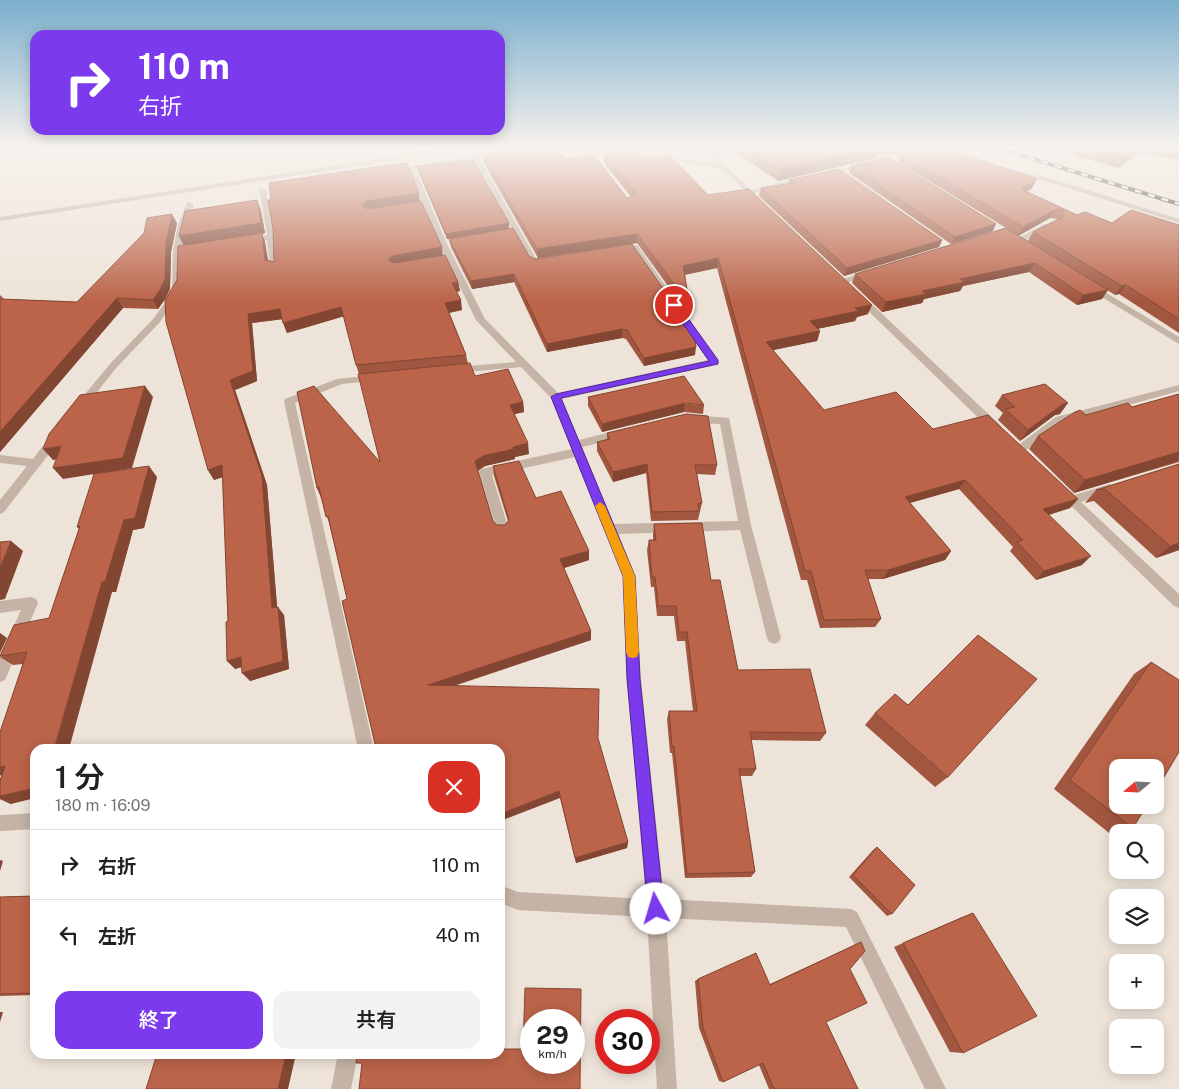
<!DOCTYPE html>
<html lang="ja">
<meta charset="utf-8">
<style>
:root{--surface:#fff;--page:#f2f2f2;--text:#202124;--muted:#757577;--line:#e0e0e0;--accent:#7c3aed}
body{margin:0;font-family:"Public Sans","Noto Sans JP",sans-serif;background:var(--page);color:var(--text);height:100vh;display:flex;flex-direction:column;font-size:19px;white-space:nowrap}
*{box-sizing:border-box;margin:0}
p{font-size:16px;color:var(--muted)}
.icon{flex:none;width:28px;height:28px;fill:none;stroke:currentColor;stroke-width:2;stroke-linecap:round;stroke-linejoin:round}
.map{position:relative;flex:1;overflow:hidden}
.panel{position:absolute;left:30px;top:744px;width:475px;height:315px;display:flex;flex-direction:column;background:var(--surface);border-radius:15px;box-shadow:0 2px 12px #0003}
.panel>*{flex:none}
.guide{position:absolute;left:30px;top:30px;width:475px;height:105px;border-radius:15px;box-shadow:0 2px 12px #0003;background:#7c3aed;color:#fff;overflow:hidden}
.needle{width:32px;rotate:251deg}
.fabs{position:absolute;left:1109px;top:759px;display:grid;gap:10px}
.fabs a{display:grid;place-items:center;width:55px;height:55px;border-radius:10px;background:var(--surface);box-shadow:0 2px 12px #0003;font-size:25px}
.speed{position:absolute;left:520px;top:1009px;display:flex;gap:10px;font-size:25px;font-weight:700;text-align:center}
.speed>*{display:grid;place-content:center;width:65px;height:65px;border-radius:50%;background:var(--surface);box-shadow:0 2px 12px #0003;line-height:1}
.speed small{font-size:12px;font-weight:400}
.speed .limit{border:8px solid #d22;background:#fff;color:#111}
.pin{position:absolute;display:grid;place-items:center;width:42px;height:42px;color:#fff;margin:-21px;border:2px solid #fff;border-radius:50%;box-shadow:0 1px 5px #0007}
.me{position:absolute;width:55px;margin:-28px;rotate:354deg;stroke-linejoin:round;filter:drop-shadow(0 0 4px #0008)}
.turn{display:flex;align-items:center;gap:18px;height:105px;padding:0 25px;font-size:22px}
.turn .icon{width:65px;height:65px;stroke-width:2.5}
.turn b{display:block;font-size:35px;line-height:42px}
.round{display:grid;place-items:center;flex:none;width:52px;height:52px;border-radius:15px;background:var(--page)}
.head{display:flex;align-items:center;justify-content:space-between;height:85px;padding:0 25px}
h1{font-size:30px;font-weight:600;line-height:38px}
.cta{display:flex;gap:10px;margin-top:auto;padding:10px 25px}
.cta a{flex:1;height:58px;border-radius:15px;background:var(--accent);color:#fff;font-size:20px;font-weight:600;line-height:58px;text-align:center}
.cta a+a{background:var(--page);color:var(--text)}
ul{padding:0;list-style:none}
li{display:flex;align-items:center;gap:15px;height:70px;padding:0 25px;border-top:1px solid var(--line)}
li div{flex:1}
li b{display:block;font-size:19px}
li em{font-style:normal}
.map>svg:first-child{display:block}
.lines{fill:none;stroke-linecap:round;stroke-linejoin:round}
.minor{fill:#c5b3a5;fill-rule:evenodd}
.rail-casing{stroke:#312926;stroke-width:4}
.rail{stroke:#f7eee3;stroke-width:2.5;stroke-dasharray:7;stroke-linecap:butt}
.wall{fill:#a1563f;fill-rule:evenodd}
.shaded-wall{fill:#834633}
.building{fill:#bb6449;stroke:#834633;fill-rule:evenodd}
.route{fill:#7c3aed;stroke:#51269a}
.slow{fill:#f59e0b}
</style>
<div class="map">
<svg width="1179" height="1089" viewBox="0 0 1179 1089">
<rect width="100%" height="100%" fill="#eee3d8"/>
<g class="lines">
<g class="minor">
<polygon points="429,149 443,149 391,161 0,221 0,217 391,157"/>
<polygon points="510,149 526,149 479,158 537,260 549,259 549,263 532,265 473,159 415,168 447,244 485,319 558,393 708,360 632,250 617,252 613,250 617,248 637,245 719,362 714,365 562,399 579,440 623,429 628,433 627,436 582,447 614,524 738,521 720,424 692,423 687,419 692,415 729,418 751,525 781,638 779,642 774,644 769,642 767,638 740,530 618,534 635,576 641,679 664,899 851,909 857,912 946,1089 925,1089 846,927 666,918 677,1089 657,1089 647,917 518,910 500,903 500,885 518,892 646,899 627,679 623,576 575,457 492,475 509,530 507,533 499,533 497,530 479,472 481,469 572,449 551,398 521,367 456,373 451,370 456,367 516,362 476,320 439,244 408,167"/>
<polygon points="573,149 595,149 718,163 707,149 714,149 725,165 751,190 805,177 808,179 754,193 761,200 757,202 721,168"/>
<polygon points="863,149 871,149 902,167 897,168"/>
<polygon points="866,163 868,164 868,166 824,176 821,174"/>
<polygon points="998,166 1059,181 1179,219 1179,223 1055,184 996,169 996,167"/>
<polygon points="259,188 266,190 275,237 278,268 274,270 270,268 267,240 249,243 245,241 267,235"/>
<polygon points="187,202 194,204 185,228 181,252 180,289 175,300 160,322 116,368 84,409 76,409 75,407 76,405 110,364 154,318 167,300 172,289 173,252 177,228"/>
<polygon points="1044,224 1051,226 1021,243 1014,241"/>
<polygon points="868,270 872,273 871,275 842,284 838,281"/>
<polygon points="1090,283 1179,337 1179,344 1087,288 1086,286"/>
<polygon points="859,294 862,295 1000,425 1001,428 1000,431 992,431 856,299 856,295"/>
<polygon points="376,375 381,378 380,380 342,384 295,403 374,749 358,749 284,401 285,399 337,379"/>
<polygon points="1179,385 1179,391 1064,423 1023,452 1015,452 1013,449 1056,417"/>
<polygon points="55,434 59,435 60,438 59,441 4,512 0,514 0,500 27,466 0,463 0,455 33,459 51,435"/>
<polygon points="1110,484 1116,488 1114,491 1081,502 1179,594 1179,608 1174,606 1057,492 1063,488 1074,495"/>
<polygon points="31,597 36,599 38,603 5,680 0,682 0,658 21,610 0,613 0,601"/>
<polygon points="35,813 35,829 0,831 0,815"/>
<polygon points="338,1054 358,1054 351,1089 331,1089"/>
</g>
<defs>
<polyline id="rail" points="1001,149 1179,204"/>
</defs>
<use href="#rail" class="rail-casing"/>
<use href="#rail" class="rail"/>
</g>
<g class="wall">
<polygon points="731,149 916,149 888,156 878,151 876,158 778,181"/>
<polygon points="1077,149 1179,149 1179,159 1138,153 1118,168 1073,155"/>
<polygon points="604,154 642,159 708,195 868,314 857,317 855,321 817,329 820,331 817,341 773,350 824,410 933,429 1078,499 1070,508 1049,515 1082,565 1036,580 1010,551 1013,547 959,489 910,503 951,551 945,560 883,579 868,579 881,619 875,627 820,628 807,580 801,580 717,268 685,275 690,306 689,315 637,243 538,258 484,163 483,155 565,159 627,198 631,197 604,163"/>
<path d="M 900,154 L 1032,188 L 1026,192 L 1077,215 L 1112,223 L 1179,225 L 1179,333 L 1119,294 L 1115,295 L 1107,290 L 1102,299 L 1077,305 L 1029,272 L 963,286 L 960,291 L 924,299 L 922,303 L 882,312 L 852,283 L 855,274 L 1006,228 L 898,162 ZM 1050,218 L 1058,219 L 1033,232 L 1028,241 L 1018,236 Z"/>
<polygon points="417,166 509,229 447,239 418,171"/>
<polygon points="851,166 993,231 951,244 849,173"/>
<polygon points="789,180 942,240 939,247 844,276 759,196 761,188 789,184"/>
<polygon points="257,200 261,211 265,233 262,234 265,242 268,260 274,262 273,228 271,200 420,201 443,255 458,282 460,291 457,292 462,310 449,313 466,355 468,364 475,376 523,402 524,412 514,414 529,454 515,457 515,459 485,466 478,471 493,521 497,525 505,525 508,521 494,476 493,466 536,498 589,560 564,568 591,631 591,640 454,686 598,738 628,842 627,848 576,863 560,798 500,749 378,749 375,744 347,599 329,523 321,498 317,488 380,462 359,374 356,365 344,316 287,333 282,319 252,323 257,381 235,390 267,485 277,607 284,615 289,669 250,681 242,667 235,669 228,621 223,477 214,480 208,470 177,280 184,245"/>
<polygon points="177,223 171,252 170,289 165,299 158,309 123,308 0,452 0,295 4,299 77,302"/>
<polygon points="449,239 529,256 695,355 644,366 626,339 622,338 547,352 514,282 472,289 451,247"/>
<polygon points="1179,394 1179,462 1074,493 1029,449 1038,436 1086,415 1132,407"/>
<polygon points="1002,395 1060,414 1055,415 1020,441 998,420 1003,413 995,406"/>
<polygon points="588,397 704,405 703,414 684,412 602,432 588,406"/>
<polygon points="607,433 717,465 715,475 697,474 702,503 698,520 651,521 646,473 613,482 597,451 597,442 607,439"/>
<polygon points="1179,464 1179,550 1156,558 1094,501 1085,503 1096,490"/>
<polygon points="157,477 144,528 133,530 116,592 112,592 11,804 0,799 0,781 23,664 13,665 0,657 49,618 79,529 77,527"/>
<polygon points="654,524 711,580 738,670 826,733 820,741 751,740 756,769 752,776 740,776 755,872 751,877 685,878 672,753 670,753 667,719 669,711 693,711 685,641 677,641 674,616 657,616 654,587 651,587 647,550 649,540 653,540 653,535"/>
<polygon points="1151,662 1133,828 1122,832 1118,832 1118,834 1113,836 1054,789 1134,674"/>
<polygon points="875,713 948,777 935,787 865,725"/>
<polygon points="877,847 892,914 887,916 849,877 873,850"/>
<polygon points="35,896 35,995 0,996 0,897"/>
<polygon points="973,913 963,1053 950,1052 894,947 962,917"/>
<polygon points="861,942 850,969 826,1022 858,1089 769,1089 759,1065 723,1082 719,1081 699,1028 695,981 698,979 770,984"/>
</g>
<g class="shaded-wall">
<polygon points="871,149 879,149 876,158 778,181 781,169"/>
<polygon points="891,149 916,149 888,156"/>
<polygon points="1134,149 1140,149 1138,153 1118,168 1125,157"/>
<polygon points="1037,179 1032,188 1017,198 1021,189"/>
<polygon points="419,193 420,202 370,210 362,206 367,201"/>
<polygon points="257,200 261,211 265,233 262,234 265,242 269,269 184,247 179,236"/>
<polygon points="1055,210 1050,218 1018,236 1023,227"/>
<polygon points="172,214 177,223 171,252 170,289 165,299 158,309 153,300"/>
<polygon points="509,223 509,229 447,239 446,234"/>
<polygon points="996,224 993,231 951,244 955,237"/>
<polygon points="637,234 637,243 538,258 537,249"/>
<polygon points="942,240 939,247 844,276 847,268"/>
<polygon points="442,247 443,257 396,265 388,260 393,256"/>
<polygon points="718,258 717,268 682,275 683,266"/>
<polygon points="1035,263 1029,272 963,286 960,291 924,299 922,303 882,312 886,302 960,279"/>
<polygon points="514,274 514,282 472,289 471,281"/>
<polygon points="458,282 460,291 454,292 452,283"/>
<polygon points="1126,285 1119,294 1115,295 1122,286"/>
<polygon points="1108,290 1102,299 1077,305 1083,295"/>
<polygon points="117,298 123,308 0,452 0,432"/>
<polygon points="461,300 462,310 447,313 445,303"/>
<polygon points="872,305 868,314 857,317 855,321 807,331 810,321 855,308"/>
<polygon points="341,307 345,316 287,333 283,323"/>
<polygon points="280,309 284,319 252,323 257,381 235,390 267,485 278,617 272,608 230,380 248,314"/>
<polygon points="622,329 622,338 547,352 547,344"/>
<polygon points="820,331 817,341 764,352 766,342"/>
<polygon points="696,347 695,355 644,366 644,358"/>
<polygon points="145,386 153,397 132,468 63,479 53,468"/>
<polygon points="523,402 524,412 511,415 510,405"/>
<polygon points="685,403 684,412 602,432 602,424"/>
<polygon points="1068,403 1060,414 1055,415 1020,441 1028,430 1063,404"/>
<polygon points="528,443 529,454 515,457 515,459 485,466 477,471 475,461 483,456"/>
<polygon points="61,446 71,457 53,460 43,449"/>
<polygon points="1179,452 1178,461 1074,493 1085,480"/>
<polygon points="647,464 646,473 613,482 613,472"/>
<polygon points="222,465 228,475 214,480 208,470"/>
<polygon points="149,466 157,477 144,528 133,530 116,592 112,592 69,749 54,749 102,582 124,520"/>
<polygon points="965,480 959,489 899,506 905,497"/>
<polygon points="319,487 322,498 317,488"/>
<polygon points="1078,499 1070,508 1035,519 1043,509"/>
<polygon points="11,541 23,551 5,599 0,600 0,568"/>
<polygon points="1179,543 1179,550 1156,558 1170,546"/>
<polygon points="589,551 589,560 561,569 560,559"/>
<polygon points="951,551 945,560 883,579 888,570"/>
<polygon points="1091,556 1082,565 1036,580 1044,571"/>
<polygon points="278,607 284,615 289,669 250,681 242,673"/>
<polygon points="591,631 591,640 431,693 428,685"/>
<polygon points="0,633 7,638 0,653"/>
<polygon points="241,657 248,665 235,669 227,661"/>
<polygon points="5,766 3,777 0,775 0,767"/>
<polygon points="35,788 35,798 11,804 0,799 0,796"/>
<polygon points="559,791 560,798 500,821 500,814"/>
<polygon points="628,842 627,848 576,863 575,858"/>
<polygon points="0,860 3,861 0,871"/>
<polygon points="35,986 35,993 32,993"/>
<polygon points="0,1012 3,1012 0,1022"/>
<polygon points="286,1054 296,1054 288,1089 278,1089"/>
</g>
<g class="building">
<polygon points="523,149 558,149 565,159 594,155 627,198 635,196 636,193 604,154 635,151 642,159 669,155 708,195 749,189 872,305 855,308 859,311 810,321 820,331 766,342 824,410 896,392 933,429 988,415 1078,499 1043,509 1091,556 1044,571 1017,542 1023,540 965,480 905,497 951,551 888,570 865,570 881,619 824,620 811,571 805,571 718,258 683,266 690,306 637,234 537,249 483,155"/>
<polygon points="749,149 871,149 781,169"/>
<polygon points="917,149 947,149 1037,179 1021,189 1077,215 1085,212 1112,223 1131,210 1179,225 1179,319 1126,285 1122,286 1033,232 1063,217 1063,210 1055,210 1023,227 900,154"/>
<polygon points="1099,149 1134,149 1125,157"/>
<polygon points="888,157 996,224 955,237 851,166"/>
<polygon points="473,160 509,223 446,234 417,166"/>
<polygon points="407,163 419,193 367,201 362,206 368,209 421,201 442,247 393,256 388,260 394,263 445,255 458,282 452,283 461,300 445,303 466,355 356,365 341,307 283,323 280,309 248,314 253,371 230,380 262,476 272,608 278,607 283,661 242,673 241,657 227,661 226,622 228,621 222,465 208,470 166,322 165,300 177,280 178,246 262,233 265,260 274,262 273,228 268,200 271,200 269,183 389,165"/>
<polygon points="839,169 942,240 847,268 761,188 794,183 789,180"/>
<polygon points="257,200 261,223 179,236 185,211"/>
<polygon points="172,214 166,243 165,279 160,290 153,300 117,298 0,432 0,299 77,302 144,233 147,218"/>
<polygon points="513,228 529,256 535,259 632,244 694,333 696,347 644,358 627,330 622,329 547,344 514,274 471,281 449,239"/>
<polygon points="1006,228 1108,290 1083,295 1035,263 960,279 965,282 922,291 926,294 886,302 855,274"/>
<polygon points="470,363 475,376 508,369 523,402 510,405 528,443 513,447 514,449 483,456 475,461 493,521 497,525 505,525 509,520 493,466 519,461 536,498 561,491 589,551 560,559 591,631 428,685 599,689 598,738 628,842 575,858 559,791 500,814 500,749 378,749 377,744 375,744 342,601 347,599 328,516 326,517 319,487 317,488 297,392 314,386 380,462 358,374"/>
<polygon points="684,376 704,405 685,403 602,424 588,397"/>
<polygon points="1045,384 1068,403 1063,404 1028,430 1005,409 1015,407 1002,395"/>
<polygon points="145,386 123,458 53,468 61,446 43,449 49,434 80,395"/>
<polygon points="1179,394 1179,452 1085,480 1038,436 1075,412 1080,410 1086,415 1128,403 1132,407"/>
<polygon points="686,414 708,416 717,465 695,465 702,503 698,503 699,511 652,512 647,464 613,472 597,442 610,439 607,433"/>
<polygon points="1179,464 1179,543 1170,546 1105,489 1096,490"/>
<polygon points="149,466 135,518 124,520 105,582 102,582 54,749 35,749 35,788 0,796 0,781 5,766 0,767 0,732 27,652 0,656 14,625 49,618 80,526 77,527 94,474"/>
<polygon points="702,523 711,580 720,580 738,670 810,669 826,733 750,732 756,769 739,769 755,872 687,874 674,746 672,746 669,711 697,711 687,632 679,632 676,606 658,606 655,577 652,577 649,540 656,540 654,524"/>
<polygon points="11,541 0,568 0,542"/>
<polygon points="978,635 1037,679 948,777 875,713 895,694 908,705"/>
<polygon points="1151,662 1179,680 1179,752 1155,792 1155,768 1118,768 1118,805 1147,805 1133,828 1070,780"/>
<polygon points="877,847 915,885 892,914 853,875"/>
<polygon points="35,896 35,986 32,993 0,994 0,897"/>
<polygon points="973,913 1037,1016 963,1053 903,943"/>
<polygon points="861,942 865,951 850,969 867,1003 826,1022 858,1089 774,1089 763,1063 723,1082 703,1028 698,979 756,953 770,985"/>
<path d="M 525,988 L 581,989 L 580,1089 L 359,1089 L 362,1063 L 356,1063 L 357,1054 L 500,1054 L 500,1049 L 523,1049 ZM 531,1020 L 574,1020 L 574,1062 L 531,1062 Z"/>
<polygon points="157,1054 286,1054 278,1089 146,1089"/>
</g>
<linearGradient id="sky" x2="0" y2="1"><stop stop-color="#7bafce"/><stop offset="0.49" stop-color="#f7f2ed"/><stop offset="1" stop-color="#f7f2ed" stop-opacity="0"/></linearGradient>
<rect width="1179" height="302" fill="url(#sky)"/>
<polygon class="route" points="674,302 677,303 718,360 718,364 561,398 635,576 640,679 664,909 662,915 656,917 650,915 648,909 627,679 623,576 551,397 556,394 709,361 670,305"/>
<polygon class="slow" points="600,502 605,506 635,576 639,652 637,657 633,658 628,657 626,652 623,576 595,506"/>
</svg>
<div class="fabs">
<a><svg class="needle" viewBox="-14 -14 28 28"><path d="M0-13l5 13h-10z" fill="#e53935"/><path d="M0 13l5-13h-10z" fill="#757577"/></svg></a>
<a><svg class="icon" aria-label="search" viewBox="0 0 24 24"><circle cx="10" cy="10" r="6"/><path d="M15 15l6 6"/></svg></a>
<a><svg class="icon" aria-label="layers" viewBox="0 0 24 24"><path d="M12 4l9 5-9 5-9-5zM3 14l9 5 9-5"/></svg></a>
<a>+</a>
<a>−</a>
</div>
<div class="speed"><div>29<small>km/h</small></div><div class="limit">30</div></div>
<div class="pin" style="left:674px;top:305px;background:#d93025"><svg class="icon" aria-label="arrive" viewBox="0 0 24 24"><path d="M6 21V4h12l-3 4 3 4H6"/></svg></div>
<svg class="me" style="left:656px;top:909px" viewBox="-20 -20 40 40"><circle r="19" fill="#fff"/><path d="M0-13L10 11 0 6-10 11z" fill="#7c3aed"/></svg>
<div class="guide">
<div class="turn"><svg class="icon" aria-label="right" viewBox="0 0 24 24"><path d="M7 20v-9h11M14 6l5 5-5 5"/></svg><div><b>110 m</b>右折</div></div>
</div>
<section class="panel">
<div class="head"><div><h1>1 分</h1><p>180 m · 16:09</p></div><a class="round" style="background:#d93025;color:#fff"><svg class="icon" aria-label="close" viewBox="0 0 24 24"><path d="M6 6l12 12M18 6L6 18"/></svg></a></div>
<ul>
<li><svg class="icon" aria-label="right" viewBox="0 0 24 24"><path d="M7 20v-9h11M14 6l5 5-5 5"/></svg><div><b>右折</b></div><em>110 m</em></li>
<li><svg class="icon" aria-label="left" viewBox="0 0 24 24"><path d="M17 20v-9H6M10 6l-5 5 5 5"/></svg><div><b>左折</b></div><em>40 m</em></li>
</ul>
<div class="cta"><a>終了</a><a>共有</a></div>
</section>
</div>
